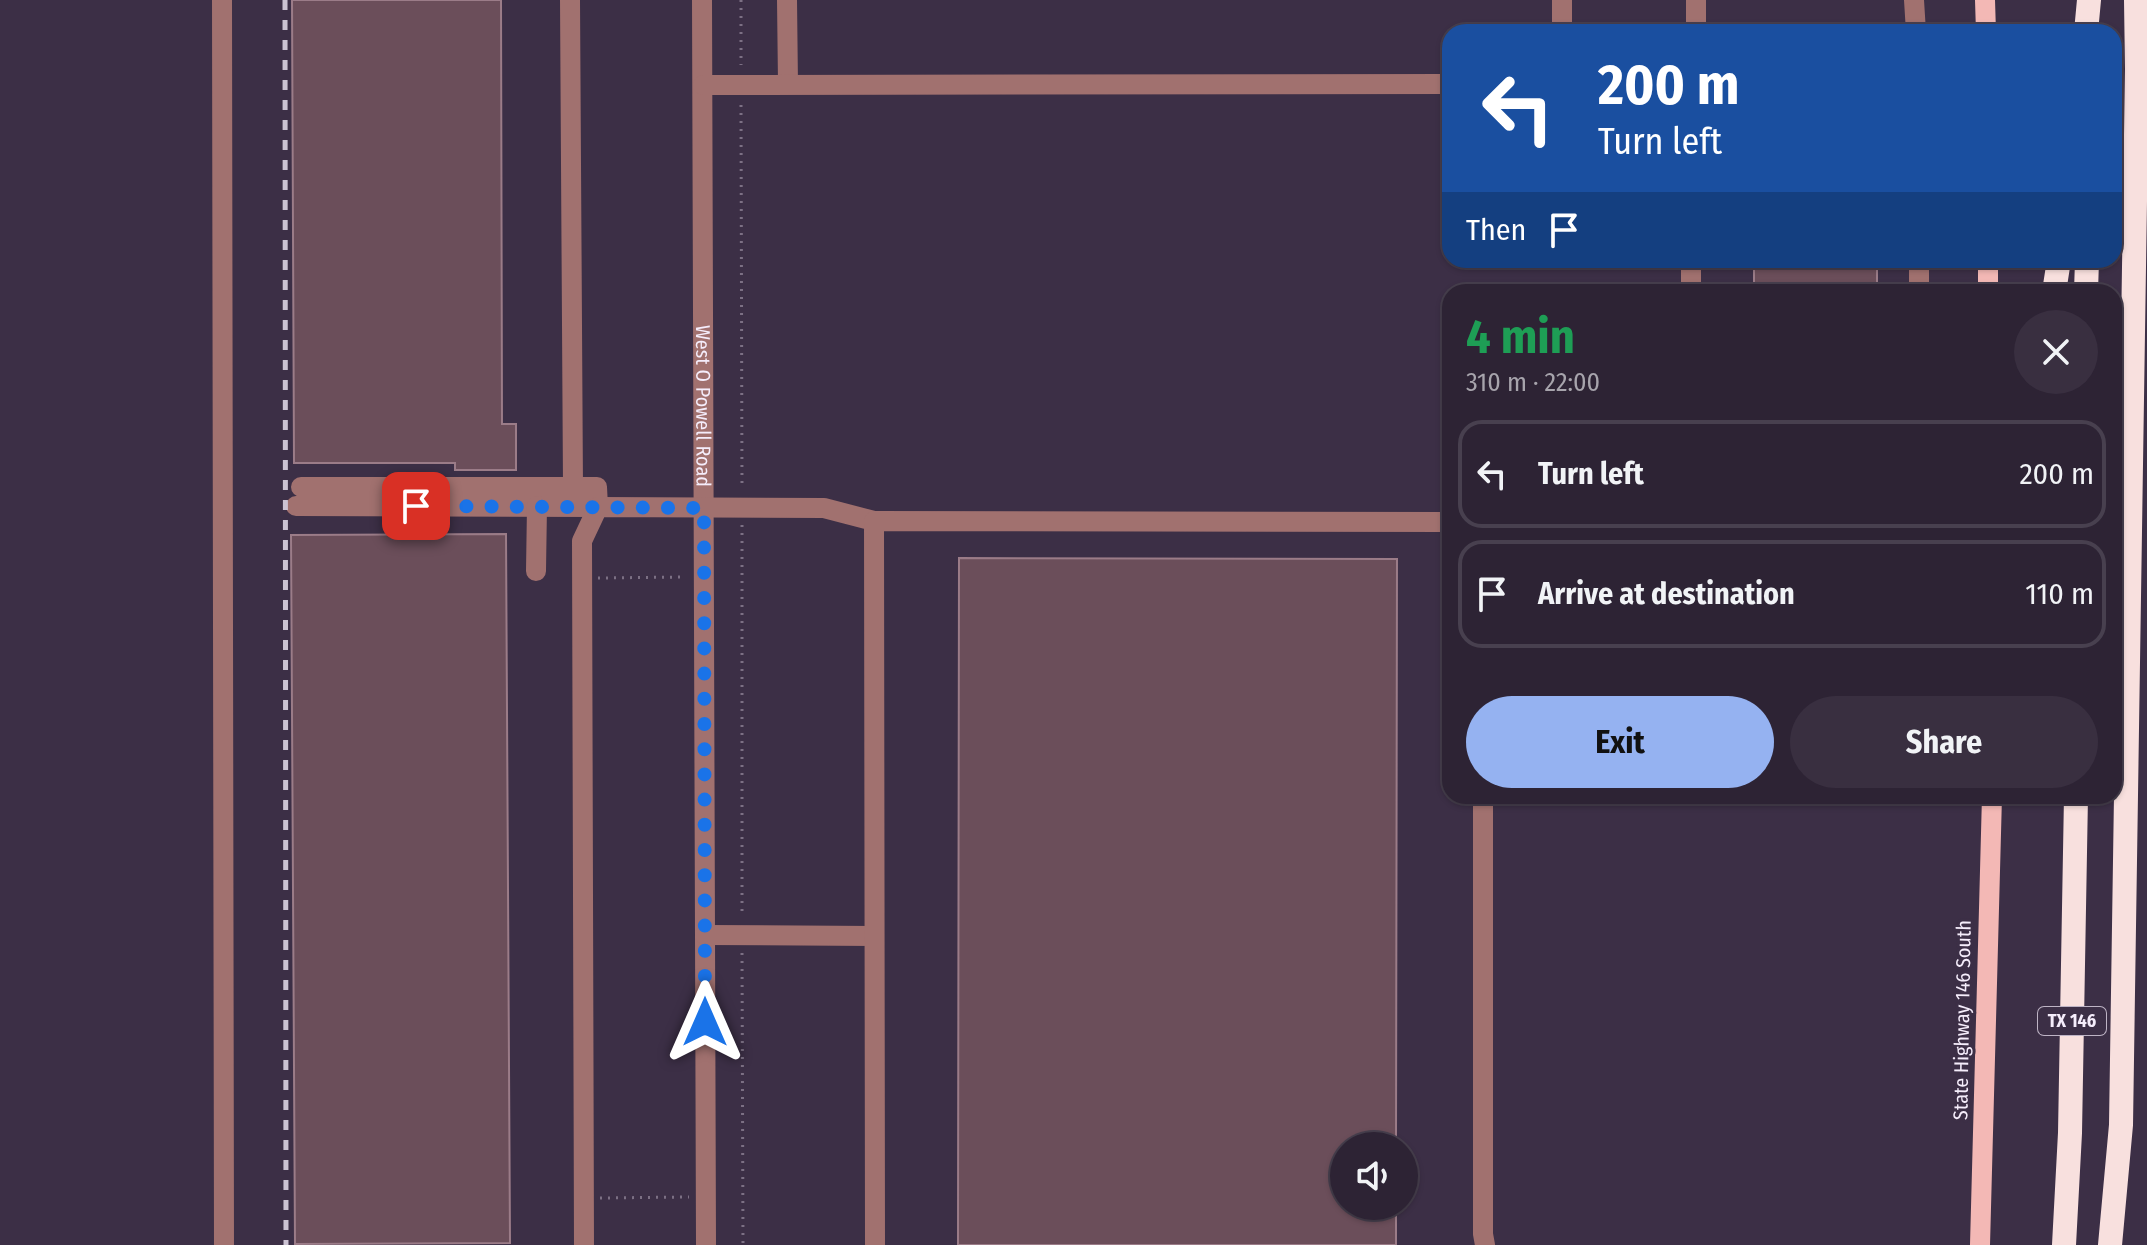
<!DOCTYPE html>
<meta charset="utf-8">
<style>
:root{--surface:#2d2334;--page:#392f40;--text:#f1f3f6;--muted:#a7a4ac;--line:#48404f;--accent:#95b2f1}
body{margin:0;font-family:"Fira Sans Condensed",sans-serif;background:var(--page);color:var(--text);height:100vh;display:flex;flex-direction:column;font-size:30px;white-space:nowrap}
*{box-sizing:border-box;margin:0}
p{font-size:26px;color:var(--muted)}
.icon{flex:none;width:44px;height:44px;fill:none;stroke:currentColor;stroke-width:2;stroke-linecap:round;stroke-linejoin:round}
.map{position:relative;flex:1;overflow:hidden}
.panel{position:absolute;left:1442px;top:284px;width:680px;height:520px;display:flex;flex-direction:column;background:var(--surface);border-radius:24px;box-shadow:0 2px 6px #0004,0 0 0 2px var(--line)}
.panel>*{flex:none}
.top-card{position:absolute;left:1442px;top:24px;width:680px;height:244px;border-radius:24px;box-shadow:0 2px 6px #0004,0 0 0 2px var(--line);background:#1a4fa0;color:#fff;overflow:hidden}
.tools{position:absolute;left:1330px;top:1132px;display:grid;gap:16px}
.tools a{display:grid;place-items:center;width:88px;height:88px;border-radius:50%;background:var(--surface);box-shadow:0 2px 6px #0004,0 0 0 2px var(--line);font-size:40px}
.pin{position:absolute;display:grid;place-items:center;width:68px;height:68px;color:#fff;margin:-34px;border-radius:16px;box-shadow:0 4px 12px #0006}
.me{position:absolute;width:88px;margin:-44px;rotate:0deg;stroke-linejoin:round;filter:drop-shadow(0 0 6px #0008)}
.turn{display:flex;align-items:center;gap:28px;height:168px;padding:0 24px;font-size:36px}
.turn .icon{width:104px;height:104px;stroke-width:2.5}
.turn b{display:block;font-size:56px;line-height:68px}
.then{display:flex;align-items:center;height:76px;padding:0 24px;background:#0003;gap:16px;font-size:30px}
.round{display:grid;place-items:center;flex:none;width:84px;height:84px;border-radius:42px;background:var(--page)}
.headline{display:flex;align-items:center;justify-content:space-between;height:136px;padding:0 24px}
h1{font-size:48px;font-weight:700;line-height:60px;color:#1e9e55}
.action{display:flex;gap:16px;margin-top:auto;padding:16px 24px}
.action a{flex:1;height:92px;border-radius:48px;background:var(--accent);color:#111;font-size:32px;font-weight:700;line-height:92px;text-align:center}
.action a+a{background:var(--page);color:var(--text)}
ul{padding:0;list-style:none}
li{display:flex;align-items:center;gap:24px;height:108px;margin:0 16px 12px;padding:0 8px;border:4px solid var(--line);border-radius:24px}
li div{flex:1}
li b{display:block;font-size:30px}
li em{font-style:normal}
.map>svg:first-child{display:block}
.building{fill:#6b4e5a;stroke:#9b7c88;stroke-width:2}
.lines{fill:none;stroke-linecap:round;stroke-linejoin:round}
.path{stroke:#7c7084;stroke-width:3;stroke-dasharray:2 6;stroke-linecap:butt}
.minor{stroke:#a1716f;stroke-width:20}
.major{stroke:#f3b8b5;stroke-width:20}
.highway{stroke:#f8e0de;stroke-width:24}
.rail{stroke:#ccc3d3;stroke-width:5;stroke-dasharray:10 10;stroke-linecap:butt}
.route{stroke:#1a73e8;stroke-width:14;stroke-dasharray:0 25.2}
.labels{text-anchor:middle;dominant-baseline:central;stroke-width:6;stroke-linejoin:round;paint-order:stroke}
.shield{fill:#3c2f46;stroke:#beb4c5;stroke-width:2}
.shield-label{font-size:18px;font-weight:bold;fill:#f5edfb}
.street-label{font-size:20px;fill:#f5edfb;stroke:#3c2f46}
</style>
<div class="map">
<svg width="2147" height="1245" viewBox="0 0 2147 1245">
<rect width="100%" height="100%" fill="#3c2f46"/>
<g class="building">
<polygon points="292,0 501,0 502,424 516,424 516,470 455,470 455,463 294,463"/>
<rect x="1754" y="260" width="123" height="32"/>
<polygon points="506,534 510,1243 295,1244 291,535"/>
<polygon points="959,558 1397,559 1396,1146 1344,1146 1344,1206 1396,1206 1396,1245 958,1245"/>
</g>
<g class="lines">
<g class="path">
<polyline points="741,0 741,65"/>
<polyline points="741,105 742,489"/>
<polyline points="742,525 742,917"/>
<polyline points="598,578 686,577"/>
<polyline points="742,953 743,1245"/>
<polyline points="600,1198 689,1197"/>
</g>
<g class="minor">
<polyline points="222,0 224,1245"/>
<polyline points="570,0 573,487"/>
<path id="s1" d="M 702,0 L 706,1245"/>
<polyline points="787,0 788,84"/>
<polyline points="1562,0 1562,32"/>
<polyline points="1914,0 1916,32"/>
<polyline points="1696,32 1696,0"/>
<polyline points="703,85 1450,84"/>
<polyline points="1691,260 1691,292"/>
<polyline points="1919,260 1919,292"/>
<polyline points="296,506 598,507 597,487 301,487"/>
<polyline points="536,571 537,506"/>
<polyline points="1483,796 1483,1234 1485,1245"/>
<polyline points="705,935 874,936"/>
<polyline points="584,1245 582,541 598,507 824,508 874,521"/>
<polyline points="875,1245 874,521 1450,522"/>
</g>
<g class="major">
<polyline points="1985,0 1986,32"/>
<polyline points="1988,260 1988,292"/>
<polyline points="1980,1245 1992,796"/>
</g>
<g class="highway">
<polyline points="2086,32 2089,0"/>
<polyline points="2054,292 2059,260"/>
<polyline points="2086,292 2087,260"/>
<polyline points="2064,1245 2070,1133 2076,796"/>
<polyline points="2110,1245 2121,1125 2137,69 2136,0"/>
</g>
<polyline class="rail" points="285,0 286,1245"/>
</g>
<g class="lines">
<polyline class="route" points="416,506 704,508 705,1022"/>
</g>
<g class="labels">
<rect class="shield" x="2038" y="1007" width="68" height="28" rx="6"/>
<g class="shield-label">
<text x="2072" y="1021">TX 146</text>
</g>
<g class="street-label">
<text stroke="none"><textPath href="#s1" startOffset="406">West O Powell Road</textPath></text>
<text transform="translate(1962 1020) rotate(-89)">State Highway 146 South</text>
</g>
</g>
</svg>
<div class="tools">
<a><svg class="icon" aria-label="sound" viewBox="0 0 24 24"><path d="M4 9h4l5-4v14l-5-4H4zM17 9q2 3 0 6"/></svg></a>
</div>
<div class="pin" style="left:416px;top:506px;background:#d93025"><svg class="icon" aria-label="arrive" viewBox="0 0 24 24"><path d="M6 21V4h12l-3 4 3 4H6"/></svg></div>
<svg class="me" style="left:705px;top:1022px" viewBox="-20 -20 40 40"><path d="M0-17L14 15 0 8-14 15z" fill="#1a73e8" stroke="#fff" stroke-width="4"/></svg>
<div class="top-card">
<div class="turn"><svg class="icon" aria-label="left" viewBox="0 0 24 24"><path d="M17 20v-9H6M10 6l-5 5 5 5"/></svg><div><b>200 m</b>Turn left</div></div>
<div class="then">Then<svg class="icon" aria-label="arrive" viewBox="0 0 24 24"><path d="M6 21V4h12l-3 4 3 4H6"/></svg></div>
</div>
<section class="panel">
<div class="headline"><div><h1>4 min</h1><p>310 m · 22:00</p></div><a class="round"><svg class="icon" aria-label="close" viewBox="0 0 24 24"><path d="M6 6l12 12M18 6L6 18"/></svg></a></div>
<ul>
<li><svg class="icon" aria-label="left" viewBox="0 0 24 24"><path d="M17 20v-9H6M10 6l-5 5 5 5"/></svg><div><b>Turn left</b></div><em>200 m</em></li>
<li><svg class="icon" aria-label="arrive" viewBox="0 0 24 24"><path d="M6 21V4h12l-3 4 3 4H6"/></svg><div><b>Arrive at destination</b></div><em>110 m</em></li>
</ul>
<div class="action"><a>Exit</a><a>Share</a></div>
</section>
</div>
